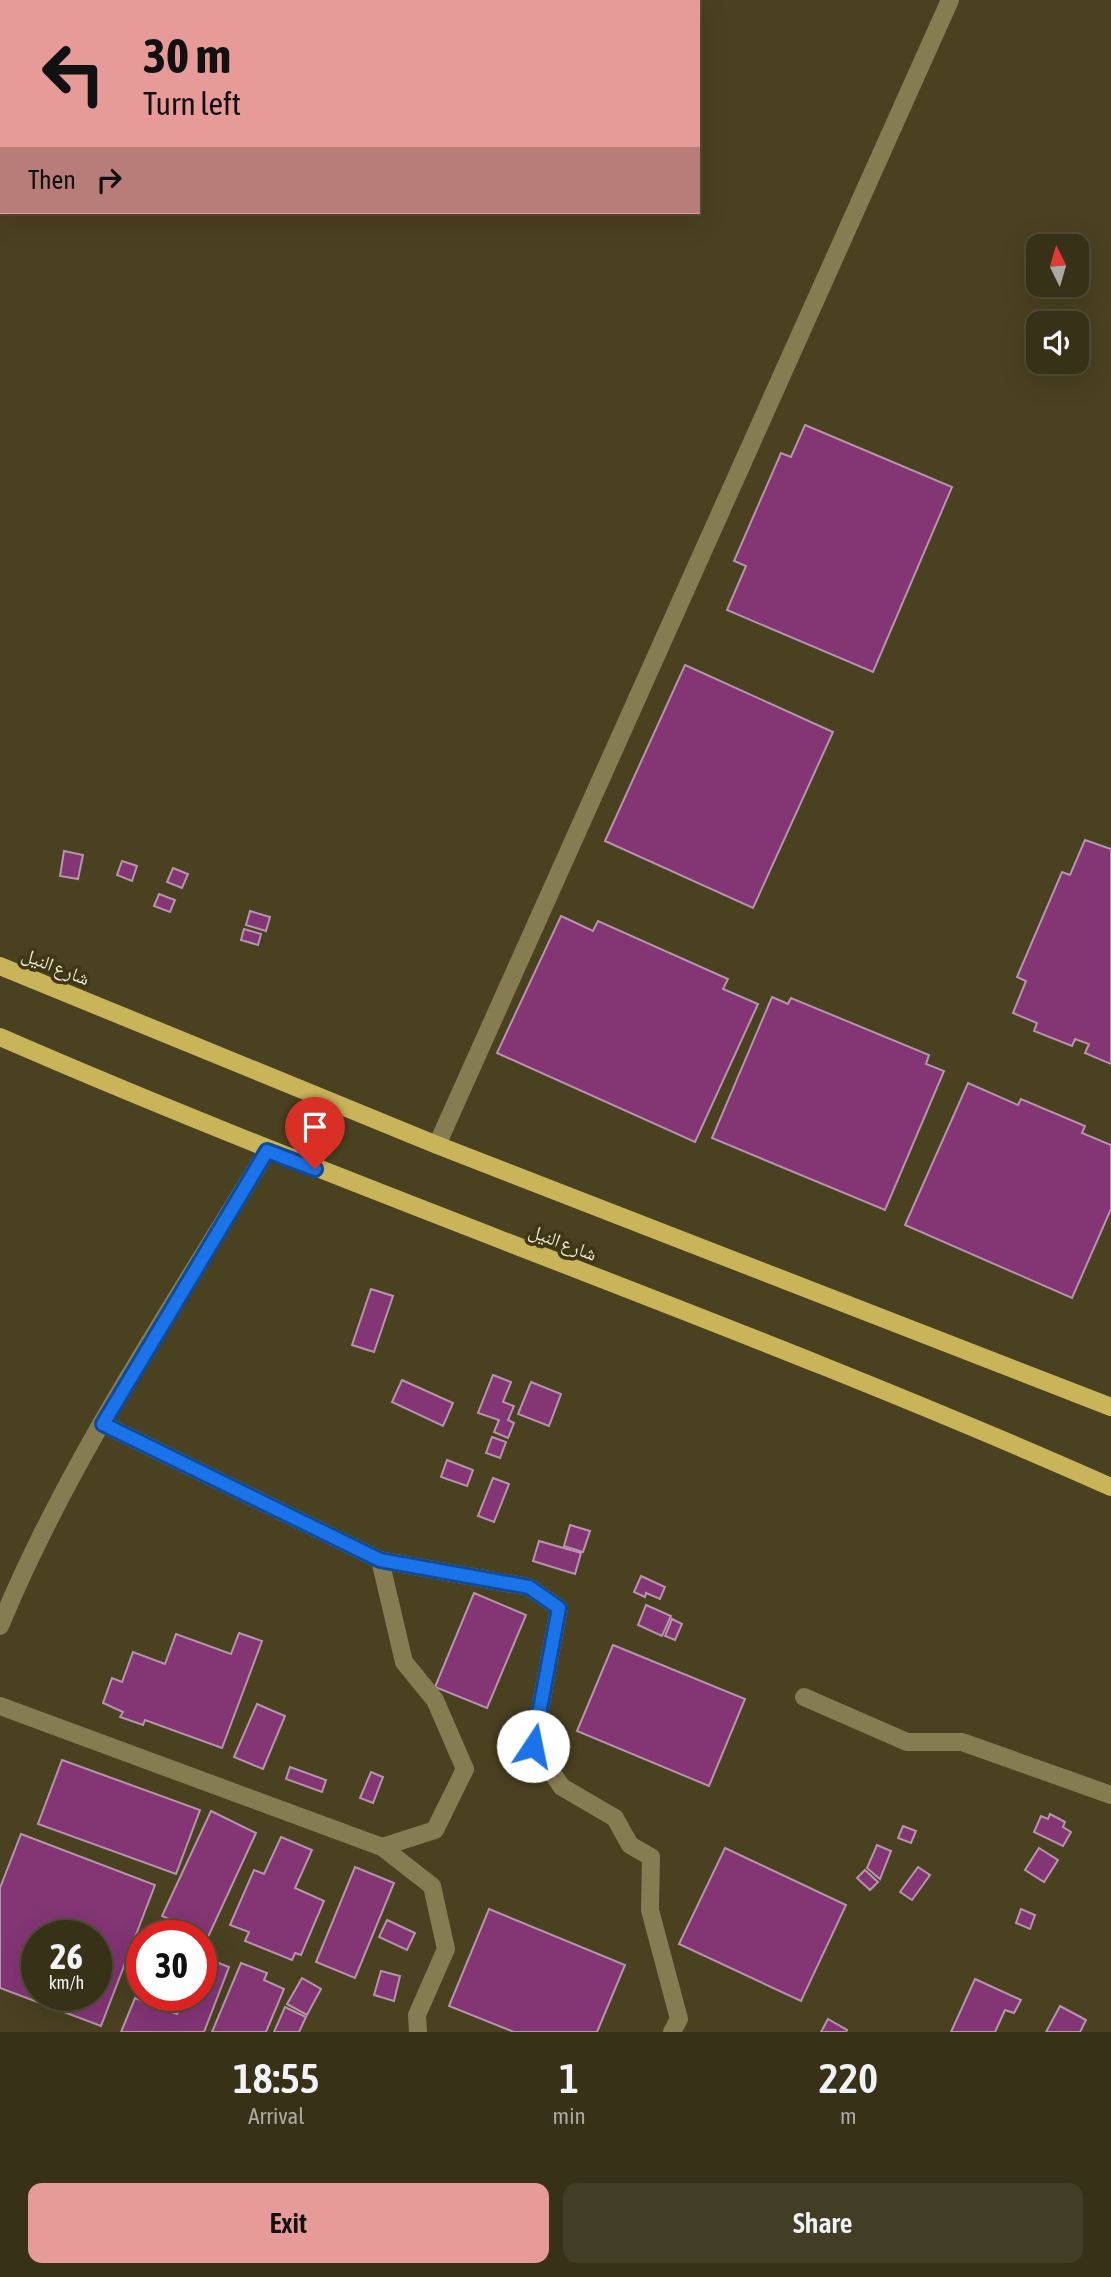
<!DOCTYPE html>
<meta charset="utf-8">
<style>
:root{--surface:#373118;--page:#423d25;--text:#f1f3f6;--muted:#aaa9a2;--line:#514c37;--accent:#e69b98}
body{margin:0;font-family:"Asap Condensed","Noto Naskh Arabic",sans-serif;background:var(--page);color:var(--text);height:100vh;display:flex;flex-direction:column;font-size:26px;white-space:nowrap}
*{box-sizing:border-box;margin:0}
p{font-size:23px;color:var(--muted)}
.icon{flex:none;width:38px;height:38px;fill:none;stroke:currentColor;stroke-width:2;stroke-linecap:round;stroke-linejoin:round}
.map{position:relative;height:2032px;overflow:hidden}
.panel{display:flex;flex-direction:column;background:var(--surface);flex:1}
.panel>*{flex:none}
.hud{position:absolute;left:0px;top:0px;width:700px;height:214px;box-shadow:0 7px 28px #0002,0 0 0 2px var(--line);background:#e69b98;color:#111;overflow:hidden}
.needle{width:46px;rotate:355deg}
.tools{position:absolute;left:1026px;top:234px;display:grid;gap:14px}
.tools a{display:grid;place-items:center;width:63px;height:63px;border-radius:14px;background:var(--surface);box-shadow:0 7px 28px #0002,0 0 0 2px var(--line);font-size:35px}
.speed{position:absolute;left:21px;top:1920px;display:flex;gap:14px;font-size:35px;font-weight:700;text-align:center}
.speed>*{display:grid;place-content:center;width:91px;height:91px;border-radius:50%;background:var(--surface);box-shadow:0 7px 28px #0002,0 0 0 2px var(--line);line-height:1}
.speed small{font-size:18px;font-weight:400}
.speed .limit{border:10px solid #d22;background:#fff;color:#111}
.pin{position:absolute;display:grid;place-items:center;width:60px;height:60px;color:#fff;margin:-72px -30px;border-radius:50% 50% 50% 0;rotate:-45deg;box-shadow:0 0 7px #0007}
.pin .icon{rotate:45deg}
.me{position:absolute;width:77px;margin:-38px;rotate:11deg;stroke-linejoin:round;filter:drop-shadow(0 0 5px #0008)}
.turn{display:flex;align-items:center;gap:24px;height:147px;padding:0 28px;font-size:32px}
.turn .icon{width:91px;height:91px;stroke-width:2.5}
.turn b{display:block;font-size:49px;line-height:60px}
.then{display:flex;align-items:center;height:66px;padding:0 28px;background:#0003;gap:14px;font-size:26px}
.eta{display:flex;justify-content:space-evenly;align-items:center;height:119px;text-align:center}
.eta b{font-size:42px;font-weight:600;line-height:49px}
.primary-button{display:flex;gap:14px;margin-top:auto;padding:14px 28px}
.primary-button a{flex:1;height:80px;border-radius:14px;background:var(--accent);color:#111;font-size:28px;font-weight:600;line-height:80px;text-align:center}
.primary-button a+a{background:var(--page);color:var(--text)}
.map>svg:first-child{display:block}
.building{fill:#833574;stroke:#b594ac;stroke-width:2;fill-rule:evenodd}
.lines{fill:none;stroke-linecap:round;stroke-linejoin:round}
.minor{stroke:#867c52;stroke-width:18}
.major{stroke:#cab45a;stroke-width:18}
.route-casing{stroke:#114b97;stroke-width:18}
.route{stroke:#1a73e8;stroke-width:12}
.labels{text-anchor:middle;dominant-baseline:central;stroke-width:7;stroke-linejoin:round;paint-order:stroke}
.street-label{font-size:19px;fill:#efead7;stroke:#3f3715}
</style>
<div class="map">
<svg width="1111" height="2032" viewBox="0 0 1111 2032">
<rect width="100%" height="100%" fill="#494120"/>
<g class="building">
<polygon points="805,425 952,487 873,672 727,610 746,566 734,561 781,453 791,457"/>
<polygon points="685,665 833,732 753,908 605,841"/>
<polygon points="1085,840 1111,849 1111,1064 1085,1053 1089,1044 1075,1039 1072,1046 1034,1031 1037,1023 1013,1013 1026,981 1017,977 1062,872 1070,875"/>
<polygon points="64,851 83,855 78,879 60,876"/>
<polygon points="122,861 137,866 132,881 117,875"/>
<polygon points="173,868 188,874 182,888 167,882"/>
<polygon points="159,894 175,900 170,912 154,906"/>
<polygon points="250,911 270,917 266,931 246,925"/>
<polygon points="561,916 593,931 598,921 728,979 723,989 758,1004 695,1142 497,1053"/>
<polygon points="244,929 261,934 258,945 241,940"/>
<polygon points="772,997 788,1004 791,998 929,1055 926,1064 944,1071 885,1210 712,1138"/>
<polygon points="968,1083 1018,1105 1021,1099 1085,1126 1082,1133 1111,1145 1111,1209 1072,1298 905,1225"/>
<polygon points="371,1289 393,1296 374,1352 352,1345"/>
<polygon points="493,1375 511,1382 503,1402 514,1406 508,1420 514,1423 508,1438 494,1432 499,1420 478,1413"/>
<polygon points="402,1380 453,1403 443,1426 392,1402"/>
<polygon points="531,1382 561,1394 549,1426 518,1414"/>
<polygon points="492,1437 506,1442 500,1458 486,1453"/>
<polygon points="447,1460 473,1470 467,1486 441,1477"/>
<polygon points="493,1478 509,1484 494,1522 478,1516"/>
<polygon points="570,1525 590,1531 583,1552 564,1546"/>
<polygon points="539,1541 581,1553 575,1574 533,1561"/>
<polygon points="641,1576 665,1587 660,1599 646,1593 645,1597 634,1592"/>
<polygon points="474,1593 526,1615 487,1708 435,1687"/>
<polygon points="646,1605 671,1616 662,1636 638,1625"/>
<polygon points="672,1619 682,1624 675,1640 665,1636"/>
<polygon points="239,1633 262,1641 222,1748 145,1720 143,1725 120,1717 123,1712 103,1703 112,1678 122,1682 133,1652 165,1664 176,1634 231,1654"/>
<polygon points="613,1645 745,1699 709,1786 577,1731"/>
<polygon points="257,1704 285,1716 263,1769 234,1757"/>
<polygon points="62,1760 200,1810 176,1874 38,1824"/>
<polygon points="290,1767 326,1780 322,1792 286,1779"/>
<polygon points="371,1772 383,1777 373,1803 360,1798"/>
<polygon points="211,1811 256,1833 208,1937 162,1916"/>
<polygon points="1050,1814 1065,1822 1063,1827 1071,1832 1063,1846 1034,1832 1041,1816 1048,1819"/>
<polygon points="903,1826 916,1831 911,1843 898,1838"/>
<path d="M 21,1834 L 155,1885 L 101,2026 L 0,1988 L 0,1888 ZM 37,1936 L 96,1936 L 96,1995 L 37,1995 Z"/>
<polygon points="281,1837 312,1850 295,1888 324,1901 301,1955 295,1953 292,1960 245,1941 249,1932 230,1925 254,1870 264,1874"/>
<polygon points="877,1845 891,1851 880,1879 867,1868"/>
<polygon points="725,1848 846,1905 801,2001 679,1944"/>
<polygon points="1039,1848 1058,1860 1044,1882 1025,1870"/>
<polygon points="355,1867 394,1883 355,1978 316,1962"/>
<polygon points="918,1867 930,1875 912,1900 900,1892"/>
<polygon points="865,1870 878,1882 870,1890 857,1878"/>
<polygon points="489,1909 625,1965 597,2032 514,2032 449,2006"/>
<polygon points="1021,1909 1035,1915 1030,1929 1016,1923"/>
<polygon points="387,1920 415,1933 407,1950 379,1937"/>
<polygon points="201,1956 229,1967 204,2032 121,2032 135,1998 177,2014 182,2002 163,1995 201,1995"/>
<polygon points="241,1963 267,1973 264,1980 284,1989 266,2032 212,2032"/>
<polygon points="381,1971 400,1976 394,2001 374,1995"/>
<polygon points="302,1978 321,1989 307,2015 287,2004"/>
<polygon points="975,1979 1021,2000 1014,2013 1005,2010 995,2032 951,2032"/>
<polygon points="1060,2006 1086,2020 1080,2032 1046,2032"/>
<polygon points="285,2007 306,2017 299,2032 274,2032"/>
<polygon points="828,2019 847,2030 846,2032 821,2032"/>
</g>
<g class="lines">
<g class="minor">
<polyline points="437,1145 950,0"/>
<polyline points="103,1424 380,1560 529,1587 559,1608 533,1746 562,1787 615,1818 630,1845 651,1857 650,1910 679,2019 672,2032"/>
<polyline points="380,1560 404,1662 435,1700 465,1769 435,1830 382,1847 432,1886 446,1949 417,2015 418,2032"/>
<path d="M 0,1626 C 69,1459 174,1305 267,1151"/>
<polyline points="804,1697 907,1742 962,1742 1111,1795"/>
<polyline points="0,1706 382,1847"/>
</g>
<g class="major">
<polyline points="0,966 437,1145 1111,1407"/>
<path d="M 0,1037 C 367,1197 746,1325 1111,1487"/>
</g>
</g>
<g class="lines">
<defs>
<polyline id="route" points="315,1169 267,1151 103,1424 380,1560 529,1587 559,1608 533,1746"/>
</defs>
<use href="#route" class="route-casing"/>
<use href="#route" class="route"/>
</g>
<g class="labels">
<g class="street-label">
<text transform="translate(56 966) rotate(22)">شارع النيل</text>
<text transform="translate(563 1242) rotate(21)">شارع النيل</text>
</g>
</g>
</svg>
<div class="tools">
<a><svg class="needle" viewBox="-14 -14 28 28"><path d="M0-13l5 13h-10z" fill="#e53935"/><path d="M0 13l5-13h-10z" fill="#aaa9a2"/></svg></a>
<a><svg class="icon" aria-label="sound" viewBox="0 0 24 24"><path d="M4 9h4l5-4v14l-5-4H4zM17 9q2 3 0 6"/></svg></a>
</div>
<div class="speed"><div>26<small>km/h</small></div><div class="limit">30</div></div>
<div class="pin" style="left:315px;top:1169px;background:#d93025"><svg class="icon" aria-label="arrive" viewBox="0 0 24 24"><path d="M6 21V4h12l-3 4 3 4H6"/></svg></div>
<svg class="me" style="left:533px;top:1746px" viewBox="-20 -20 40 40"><circle r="19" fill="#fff"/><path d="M0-13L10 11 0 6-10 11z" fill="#1a73e8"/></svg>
<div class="hud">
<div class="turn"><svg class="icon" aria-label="left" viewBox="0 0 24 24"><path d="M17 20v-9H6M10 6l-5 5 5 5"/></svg><div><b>30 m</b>Turn left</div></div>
<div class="then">Then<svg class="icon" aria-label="right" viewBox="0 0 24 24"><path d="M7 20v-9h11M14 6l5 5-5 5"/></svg></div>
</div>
</div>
<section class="panel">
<div class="eta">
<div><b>18:55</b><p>Arrival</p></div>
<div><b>1</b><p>min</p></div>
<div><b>220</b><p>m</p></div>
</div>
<div class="primary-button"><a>Exit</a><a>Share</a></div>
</section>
